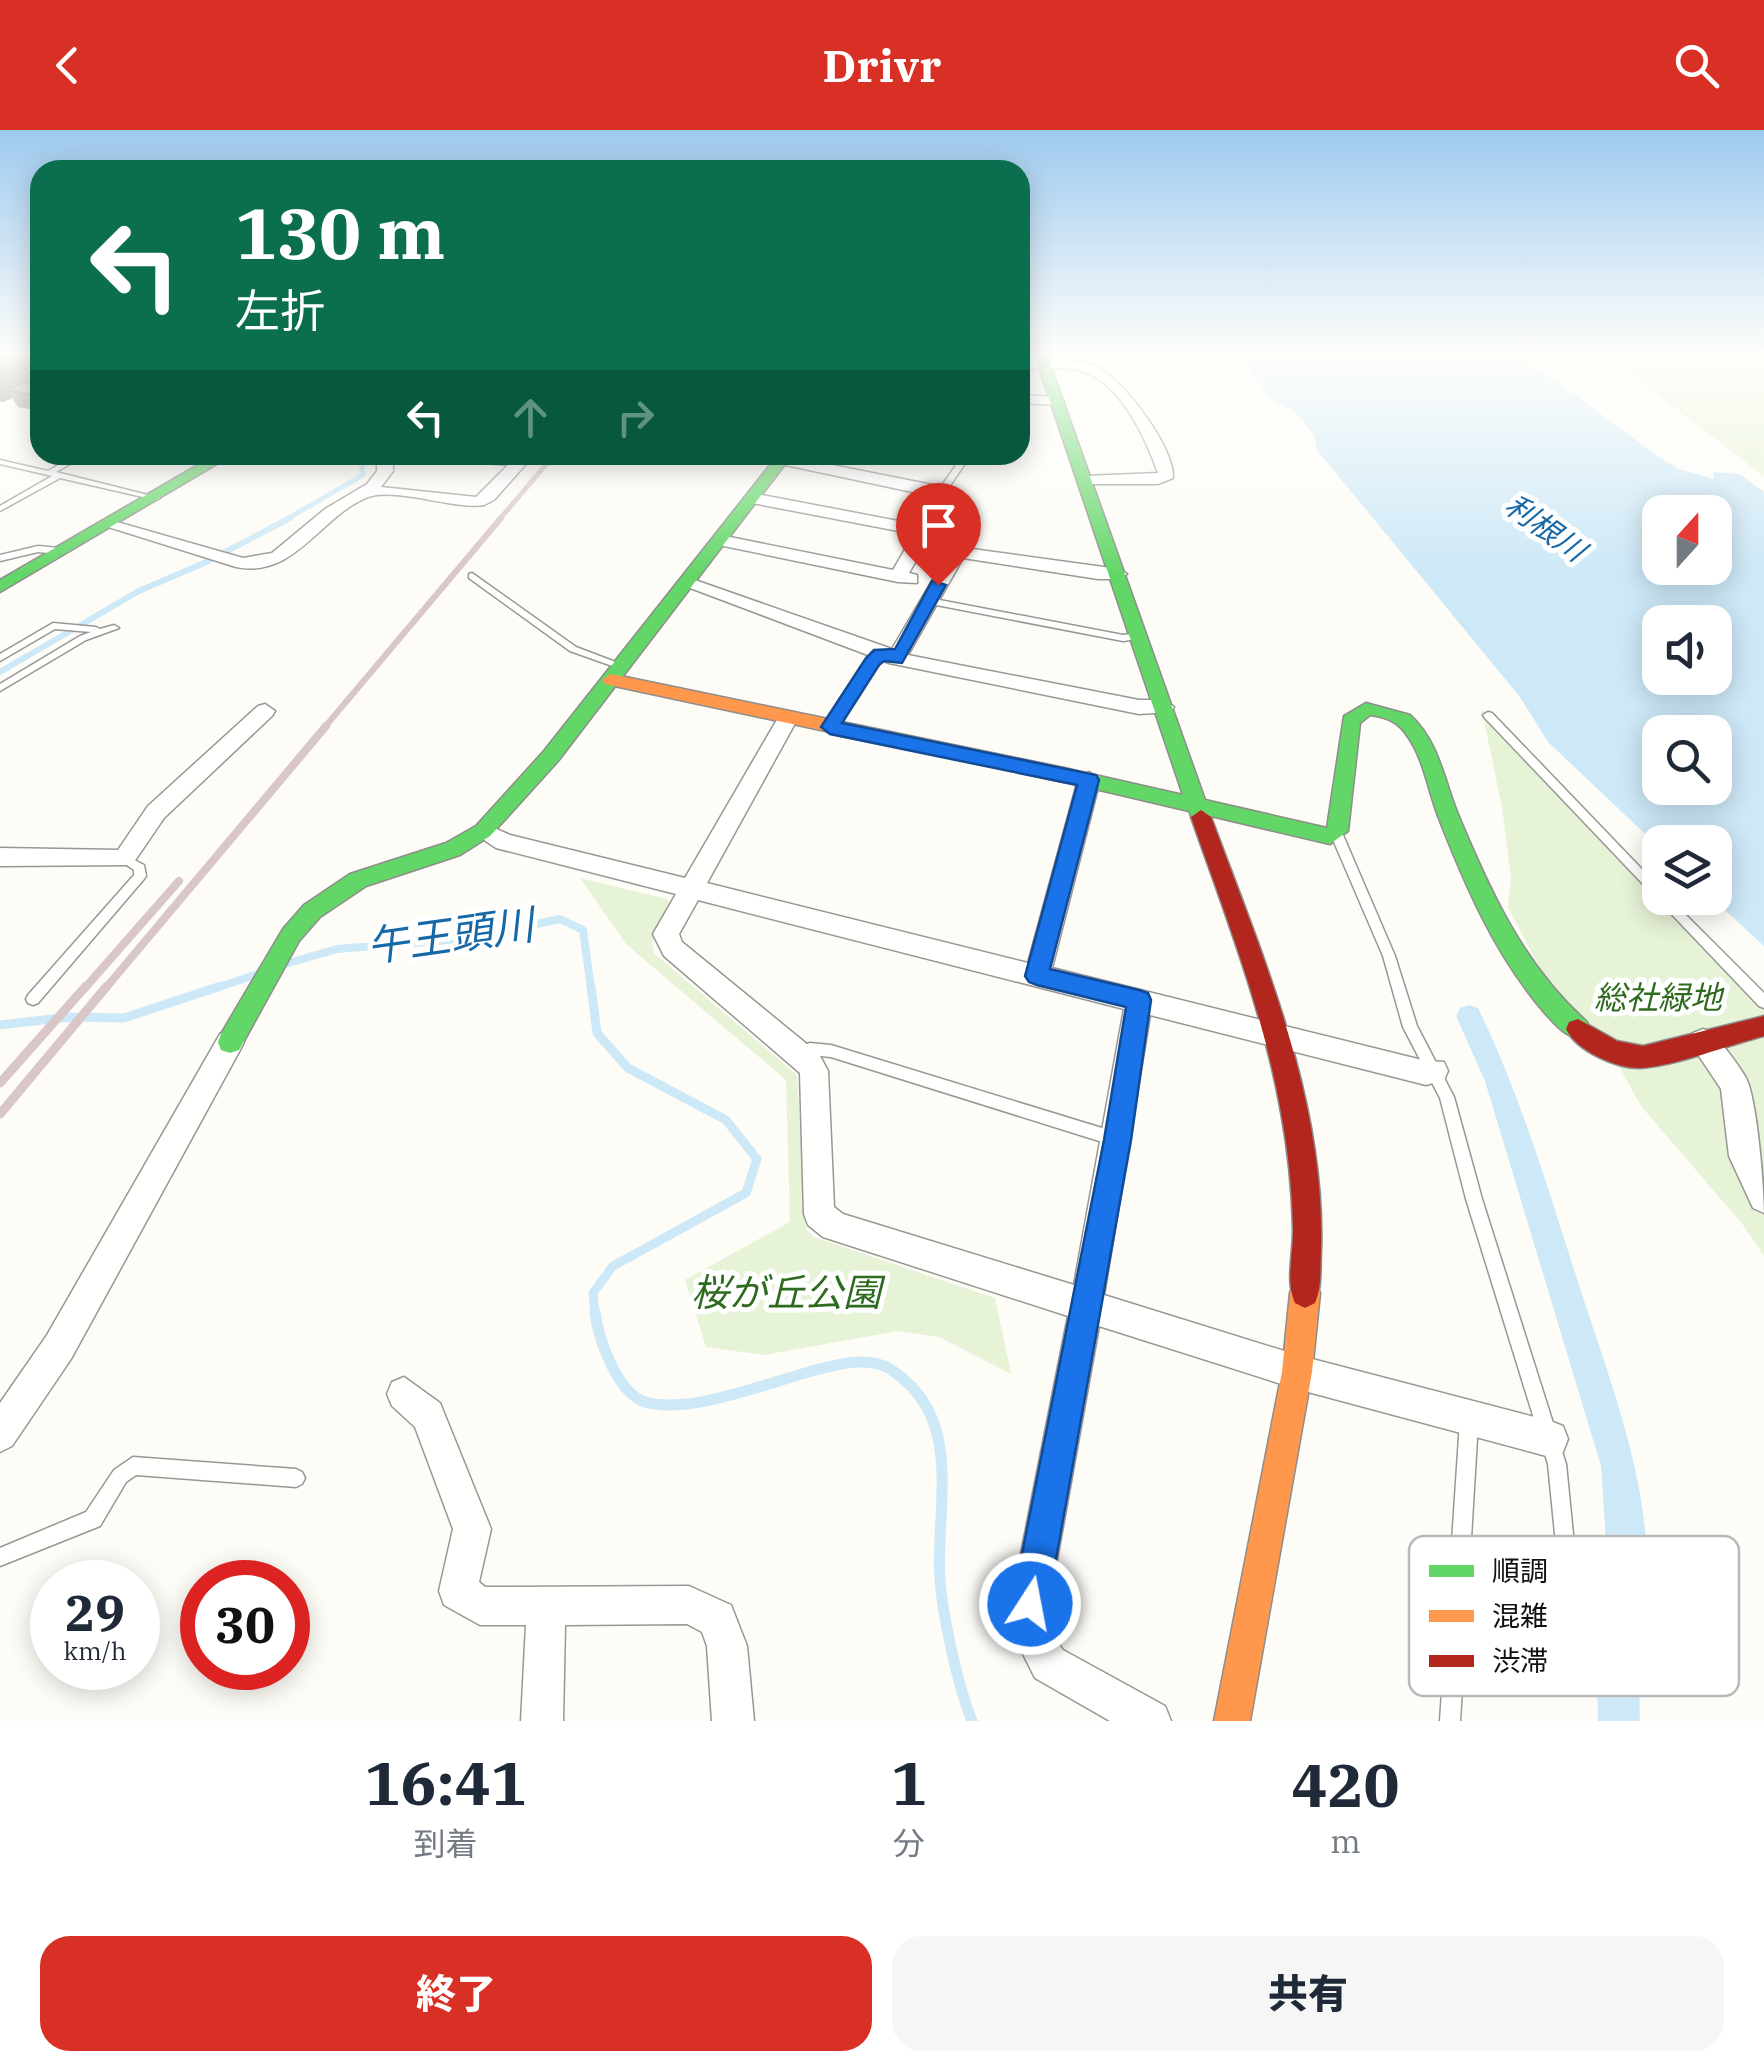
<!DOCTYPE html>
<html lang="ja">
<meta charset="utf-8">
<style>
:root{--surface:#fff;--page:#f6f6f7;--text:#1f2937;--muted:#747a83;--accent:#d93025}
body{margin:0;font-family:"IBM Plex Serif","Noto Sans JP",serif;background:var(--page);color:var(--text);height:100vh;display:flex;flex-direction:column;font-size:38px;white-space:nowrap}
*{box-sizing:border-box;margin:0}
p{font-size:32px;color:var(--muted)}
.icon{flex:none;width:55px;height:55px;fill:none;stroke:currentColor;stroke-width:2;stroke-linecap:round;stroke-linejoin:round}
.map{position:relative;height:1591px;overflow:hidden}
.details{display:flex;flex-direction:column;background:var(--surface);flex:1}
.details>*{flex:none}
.top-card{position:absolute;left:30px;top:30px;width:1000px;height:305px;border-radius:30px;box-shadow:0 5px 25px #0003;background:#0b6e4f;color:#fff;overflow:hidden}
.needle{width:65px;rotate:21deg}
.controls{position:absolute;left:1642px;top:365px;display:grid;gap:20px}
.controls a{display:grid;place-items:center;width:90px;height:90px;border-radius:20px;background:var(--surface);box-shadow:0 5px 25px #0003;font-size:50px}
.speed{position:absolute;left:30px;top:1430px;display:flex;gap:20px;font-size:50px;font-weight:700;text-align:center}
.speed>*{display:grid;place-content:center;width:130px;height:130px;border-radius:50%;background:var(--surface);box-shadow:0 5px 25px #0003;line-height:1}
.speed small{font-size:25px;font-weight:400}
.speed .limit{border:15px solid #d22;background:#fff;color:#111}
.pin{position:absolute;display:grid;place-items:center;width:85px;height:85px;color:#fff;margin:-102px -42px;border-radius:50% 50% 50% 0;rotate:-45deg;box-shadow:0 0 10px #0007}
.pin .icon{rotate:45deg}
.me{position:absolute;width:110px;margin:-55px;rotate:11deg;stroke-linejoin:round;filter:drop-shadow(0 0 8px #0008)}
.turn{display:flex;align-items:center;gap:35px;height:210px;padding:0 40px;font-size:45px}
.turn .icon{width:130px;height:130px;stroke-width:2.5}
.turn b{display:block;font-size:70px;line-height:85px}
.lanes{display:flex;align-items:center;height:95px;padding:0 40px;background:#0003;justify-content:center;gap:50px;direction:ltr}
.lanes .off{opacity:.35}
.eta{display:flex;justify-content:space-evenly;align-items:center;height:170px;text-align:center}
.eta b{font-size:60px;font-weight:800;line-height:70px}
.action{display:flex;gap:20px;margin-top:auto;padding:20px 40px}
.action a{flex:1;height:115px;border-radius:30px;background:var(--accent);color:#fff;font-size:40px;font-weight:800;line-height:115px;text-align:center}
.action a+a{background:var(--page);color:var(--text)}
header{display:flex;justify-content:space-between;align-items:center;height:130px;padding:0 40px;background:var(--accent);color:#fff;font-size:45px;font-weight:800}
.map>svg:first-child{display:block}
.green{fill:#e7f3d7}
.water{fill:#cde8f7;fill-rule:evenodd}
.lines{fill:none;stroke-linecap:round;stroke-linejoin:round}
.stream-far4{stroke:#cde8f7;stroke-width:5}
.stream-far3{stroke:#cde8f7;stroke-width:6}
.stream-far2{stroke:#cde8f7;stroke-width:8}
.stream-far1{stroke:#cde8f7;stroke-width:9}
.stream{stroke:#cde8f7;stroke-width:11}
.canal{fill:#cde8f7;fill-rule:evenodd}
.lane-casing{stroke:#979795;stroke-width:3}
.street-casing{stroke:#979795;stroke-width:3}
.fast-casing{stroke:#8e8d8b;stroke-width:3}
.slow-casing{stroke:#8e8d8b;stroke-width:3}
.jam-casing{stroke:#8e8d8b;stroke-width:3}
.lane{fill:#fffffe;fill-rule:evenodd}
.street{fill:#fffffe;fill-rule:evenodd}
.fast{fill:#63d668;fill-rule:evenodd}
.slow{fill:#ff974d;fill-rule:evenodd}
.jam{fill:#b3261e;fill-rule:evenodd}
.rail-far3{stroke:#d9c6c7;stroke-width:5}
.rail-far2{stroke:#d9c6c7;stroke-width:6}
.rail-far1{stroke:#d9c6c7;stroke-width:8}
.rail{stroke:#d9c6c7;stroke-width:9}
.wall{fill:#8a8986}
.shaded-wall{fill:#716f6d}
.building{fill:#a19f9c;stroke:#716f6d;stroke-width:2.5}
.route{fill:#1a73e8;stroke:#114b97;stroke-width:2.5}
.labels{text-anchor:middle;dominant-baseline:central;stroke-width:10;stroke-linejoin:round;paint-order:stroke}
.far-water-label{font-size:30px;font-style:italic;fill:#1768a6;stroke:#fff}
.park-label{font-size:32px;font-style:italic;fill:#2f6b1f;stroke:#fff}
.near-park-label{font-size:38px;font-style:italic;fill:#2f6b1f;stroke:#fff}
.near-water-label{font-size:42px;font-style:italic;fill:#1768a6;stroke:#fff}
.key{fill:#fff;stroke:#b8b8b8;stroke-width:2.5}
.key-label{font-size:28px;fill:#111}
</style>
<header><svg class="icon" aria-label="back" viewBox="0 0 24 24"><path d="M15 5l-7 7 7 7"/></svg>Drivr<svg class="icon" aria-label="search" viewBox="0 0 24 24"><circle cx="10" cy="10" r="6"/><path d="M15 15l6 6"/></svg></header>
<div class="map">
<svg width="1764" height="1591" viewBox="0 0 1764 1591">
<rect width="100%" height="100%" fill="#fdfcf7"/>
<g class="green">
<polygon points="1603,223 1764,223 1764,346"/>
<polygon points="1482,581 1494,583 1660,759 1660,768 1669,768 1764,864 1764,1126 1743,1095 1641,976 1619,936 1541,841 1508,777 1511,747 1502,678"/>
<polygon points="580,748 667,769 671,779 652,813 654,823 797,945 806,1099 814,1107 995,1168 1011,1244 939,1207 898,1201 764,1225 706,1217 685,1150 790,1092 786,950 626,814"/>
</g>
<path class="water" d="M 1238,223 L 1513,223 L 1557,251 L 1657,326 L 1679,339 L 1714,349 L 1714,342 L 1739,344 L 1764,362 L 1764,816 L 1712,768 L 1715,712 L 1660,712 L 1660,718 L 1548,612 L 1520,567 L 1317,320 L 1314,304 L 1294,281 L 1270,269 ZM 1660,382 L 1715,382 L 1715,438 L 1660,438 ZM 1660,492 L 1715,492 L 1715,548 L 1660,548 ZM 1660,602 L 1715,602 L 1715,658 L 1660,658 Z"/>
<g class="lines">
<polyline class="stream-far4" points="285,390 363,345 360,325"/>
<polyline class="stream-far3" points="0,542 139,461 204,433 290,388"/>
<g class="stream-far2">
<polyline points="285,834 337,819 463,809 560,789 583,800 591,859"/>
<polyline points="213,859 258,844"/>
</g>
<g class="stream-far1">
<polyline points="591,856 597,903 628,938 726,990 757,1029 746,1063 613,1136 593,1163 595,1185"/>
<polyline points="0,895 69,887 124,888 221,856"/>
</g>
<path class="stream" d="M 595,1182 C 598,1208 617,1263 645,1272 C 690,1285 769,1252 816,1240 C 838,1234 868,1226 890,1239 C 966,1287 935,1376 940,1450 C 943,1488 958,1556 972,1591"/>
<path class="canal" d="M 1469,875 L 1478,878 C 1522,968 1549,1063 1580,1158 C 1608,1245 1642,1331 1647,1423 C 1650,1480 1637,1535 1640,1591 L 1598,1591 L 1597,1543 L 1609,1457 L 1601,1336 L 1485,951 L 1456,886 L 1460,878 Z"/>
<defs>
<g id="lane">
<polygon points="76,325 86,325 56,342 160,368 156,370 60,348 0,381 0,376 52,346 0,334 0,330 48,341"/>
<polygon points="963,325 971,325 945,363 939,363 938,361"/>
<polygon points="38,416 59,418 63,421 59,424 38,422 0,431 0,425"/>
<polygon points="472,443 576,517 626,536 624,538 618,538 570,521 469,448 469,444"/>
<polygon points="929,468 1123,505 1139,503 1144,506 1139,509 1123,511 926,473 924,471"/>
<polygon points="53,493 96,497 100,499 114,495 119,498 86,510 0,561 0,554 80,506 91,502 55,499 0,531 0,524"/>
<polygon points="881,521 886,524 834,599 826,599 826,595 878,522"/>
<polygon points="1488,582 1492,583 1660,758 1660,768 1669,768 1764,863 1764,878 1759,876 1484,587 1483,585"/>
<polygon points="1337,701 1343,705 1395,826 1417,896 1454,967 1482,1069 1566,1334 1573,1404 1569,1506 1566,1513 1559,1516 1552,1513 1549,1506 1555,1404 1548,1334 1466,1069 1440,968 1403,897 1383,826 1331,705"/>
<polygon points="124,725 144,735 146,746 144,749 38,873 33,875 28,873 26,869 28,865 134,745 134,740 118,729"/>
<polygon points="810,913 831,915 1115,1002 1120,1004 1122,1009 1120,1014 1115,1016 831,927 810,925 800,929 795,927 793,923 795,919"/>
<polygon points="1469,1283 1475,1286 1478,1292 1460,1591 1440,1591 1460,1292 1463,1286"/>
<polygon points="133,1327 296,1339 302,1342 305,1348 302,1354 296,1357 136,1345 126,1352 100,1396 0,1436 0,1418 86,1382 114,1340"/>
</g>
<g id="street">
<path d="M 1020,230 C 1044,232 1069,227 1092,235 C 1121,245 1176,319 1173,348 L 1158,354 L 1080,354 L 1080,348 L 1086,346 L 1158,343 C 1146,309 1121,254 1084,242 C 1065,235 1040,240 1020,238 Z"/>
<polygon points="1020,265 1057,267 1064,271 1057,275 1020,273"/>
<path d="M 377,325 L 393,325 L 393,341 L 381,357 L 476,367 L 508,335 L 450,330 L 442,325 L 534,325 L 494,370 L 484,375 C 455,380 396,357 368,367 C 320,386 295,449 236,437 L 102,395 L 110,390 L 243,428 L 272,423 L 325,379 L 367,354 L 377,341 Z"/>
<polygon points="782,325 948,358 952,367 909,443 917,445 917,453 898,452 714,414 711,410 720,405 893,440 914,404 752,373 744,368 752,363 919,395 936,367 776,333 774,330"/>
<polygon points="958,417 1118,439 1127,444 1118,449 1098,449 963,428 908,525 1139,570 1164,570 1174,577 1171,582 1139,584 889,533 677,453 686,448 692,449 892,519 949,422"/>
<polygon points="265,574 275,581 272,586 164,688 132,735 0,736 0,718 118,720 148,676 258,576"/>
<path d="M 788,581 L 798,588 L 707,753 L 1028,833 L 1078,650 L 1089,642 L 1100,650 L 1052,838 L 1426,931 L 1444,932 L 1448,941 L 1444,950 L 1426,955 L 1150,885 L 1104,1165 L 1297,1225 L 1550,1291 L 1563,1296 L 1568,1309 L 1563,1322 L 1550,1327 L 1297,1259 L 1099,1196 L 1049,1474 L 1053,1506 L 1063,1520 L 1165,1576 L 1171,1591 L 1110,1591 L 1035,1548 L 1014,1506 L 1011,1474 L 1068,1186 L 823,1107 L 808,1095 L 804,1084 L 800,943 L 664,826 L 653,804 L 676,764 L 496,718 L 471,701 L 483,693 L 510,705 L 685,748 L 778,588 ZM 698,770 L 1124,879 L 1074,1155 L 843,1084 L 834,1077 L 828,941 L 819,924 L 682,812 L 679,804 Z"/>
<path d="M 1703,899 L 1713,903 C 1724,917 1737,932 1746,948 C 1757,969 1764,1057 1764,1083 L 1753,1078 L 1729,1026 L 1721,959 L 1689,911 L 1693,903 Z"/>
<polygon points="230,900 240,904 244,912 240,920 71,1229 12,1316 0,1322 0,1273 47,1205 220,904"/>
<polygon points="404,1247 440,1273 491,1399 479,1452 485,1457 689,1456 731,1475 747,1516 754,1591 712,1591 707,1516 702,1502 687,1494 565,1495 563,1591 521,1591 526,1495 480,1495 444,1475 439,1461 453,1399 415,1297 392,1276 387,1264 392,1252"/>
</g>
<g id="fast">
<path d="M 1034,223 L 1046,223 L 1205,670 L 1327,698 L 1344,586 L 1366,573 L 1410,585 C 1438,610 1444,649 1457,682 C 1489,759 1523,835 1587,892 L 1590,899 L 1587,906 C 1569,913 1555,894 1544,882 C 1495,825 1465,755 1438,686 C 1428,660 1424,630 1408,607 C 1399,592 1387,587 1370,585 L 1360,593 L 1348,701 L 1330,714 L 1211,686 L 1208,692 L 1194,692 L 1189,681 L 1057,650 L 1054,645 L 1057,640 L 1064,638 L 1183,665 Z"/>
<polygon points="215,325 232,325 0,462 0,450"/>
<polygon points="778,325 792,325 558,631 490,706 460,725 366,756 320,787 299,811 239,920 230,923 221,920 218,912 221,904 283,799 304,775 350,744 446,713 476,696 544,621"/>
</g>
<g id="slow">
<polygon points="611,544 1064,638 1074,645 1064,652 605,554 602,550"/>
<polygon points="1305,1148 1315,1153 1320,1163 1312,1242 1250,1591 1214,1591 1282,1242 1290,1163 1295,1153"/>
</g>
<g id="jam">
<path d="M 1201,680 L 1211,687 C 1262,825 1326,971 1321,1121 C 1320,1138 1322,1157 1315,1173 L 1305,1178 L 1295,1173 C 1285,1151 1294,1122 1293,1097 C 1292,1058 1288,1020 1281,982 C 1263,881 1225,784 1191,687 Z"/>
<path d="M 1764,886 L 1764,906 C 1729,915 1675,936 1641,938 C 1617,939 1577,921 1566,899 L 1569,892 L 1578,889 L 1617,911 L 1643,916 Z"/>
</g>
</defs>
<use href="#lane" class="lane-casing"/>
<use href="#street" class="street-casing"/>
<use href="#fast" class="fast-casing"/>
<use href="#slow" class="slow-casing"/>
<use href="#jam" class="jam-casing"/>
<use href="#lane" class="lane"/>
<use href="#street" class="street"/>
<use href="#fast" class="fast"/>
<use href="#slow" class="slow"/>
<use href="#jam" class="jam"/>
<polyline class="rail-far3" points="499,390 554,325"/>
<polyline class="rail-far2" points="324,598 501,388"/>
<g class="rail-far1">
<polyline points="84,859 179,751"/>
<polyline points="105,859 326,596"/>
</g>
<g class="rail">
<polyline points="0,953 86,856"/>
<polyline points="0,984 107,856"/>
</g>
</g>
<polygon class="wall" points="0,223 40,223 40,254 38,255 40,255 40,281 18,277 12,268 3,272 0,272"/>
<polygon class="shaded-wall" points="16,223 40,223 40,254 21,263 7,260 12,268 3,272 0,268 0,230"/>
<g class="building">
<polygon points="0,223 16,223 0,230"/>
<polygon points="24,252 40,255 40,267 7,260"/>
</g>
<linearGradient id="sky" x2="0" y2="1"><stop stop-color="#9dc9ee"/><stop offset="0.5" stop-color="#fefefb"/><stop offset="1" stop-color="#fefefb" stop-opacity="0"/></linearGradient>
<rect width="1764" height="445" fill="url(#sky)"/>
<polygon class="route" points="932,451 946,455 902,533 884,531 879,535 842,593 1096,645 1099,650 1050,839 1139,860 1148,863 1151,870 1131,1010 1048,1474 1042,1486 1030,1492 1018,1486 1012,1474 1104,1010 1126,877 1037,855 1029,852 1025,846 1077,655 830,604 821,597 866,528 874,520 895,519"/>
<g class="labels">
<g class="far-water-label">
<text transform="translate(1546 397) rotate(36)">利根川</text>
</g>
<g class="park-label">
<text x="1658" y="867">総社緑地</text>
</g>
<g class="near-park-label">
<text x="786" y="1161">桜が丘公園</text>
</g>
<g class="near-water-label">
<text transform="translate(450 805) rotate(-8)">午王頭川</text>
</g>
</g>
<rect x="1409" y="1406" width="330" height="160" rx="15" class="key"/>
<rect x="1429" y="1435" width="45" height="12" fill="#63d668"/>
<rect x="1429" y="1480" width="45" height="12" fill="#ff974d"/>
<rect x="1429" y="1525" width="45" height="12" fill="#b3261e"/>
<g class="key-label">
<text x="1492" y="1451">順調</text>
<text x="1492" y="1496">混雑</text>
<text x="1492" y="1541">渋滞</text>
</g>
</svg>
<div class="controls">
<a><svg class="needle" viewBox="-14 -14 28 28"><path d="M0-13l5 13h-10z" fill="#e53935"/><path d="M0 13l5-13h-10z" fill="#747a83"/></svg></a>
<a><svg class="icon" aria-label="sound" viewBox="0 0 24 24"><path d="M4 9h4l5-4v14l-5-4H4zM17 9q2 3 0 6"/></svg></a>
<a><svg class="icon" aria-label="search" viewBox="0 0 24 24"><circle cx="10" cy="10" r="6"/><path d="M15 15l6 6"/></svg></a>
<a><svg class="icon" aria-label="layers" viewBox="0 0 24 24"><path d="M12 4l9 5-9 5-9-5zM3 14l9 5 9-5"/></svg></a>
</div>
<div class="speed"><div>29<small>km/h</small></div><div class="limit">30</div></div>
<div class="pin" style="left:938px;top:455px;background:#d93025"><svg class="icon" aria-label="arrive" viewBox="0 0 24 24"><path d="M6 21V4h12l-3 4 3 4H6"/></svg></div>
<svg class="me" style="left:1030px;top:1474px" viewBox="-20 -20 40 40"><circle r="17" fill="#1a73e8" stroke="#fff" stroke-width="3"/><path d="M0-11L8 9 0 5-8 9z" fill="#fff"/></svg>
<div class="top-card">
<div class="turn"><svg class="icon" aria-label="left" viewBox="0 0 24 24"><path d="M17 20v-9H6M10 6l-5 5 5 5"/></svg><div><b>130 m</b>左折</div></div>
<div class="lanes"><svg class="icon" aria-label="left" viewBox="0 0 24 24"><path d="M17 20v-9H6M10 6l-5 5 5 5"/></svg><svg class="icon off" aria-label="ahead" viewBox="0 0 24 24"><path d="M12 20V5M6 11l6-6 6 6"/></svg><svg class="icon off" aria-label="right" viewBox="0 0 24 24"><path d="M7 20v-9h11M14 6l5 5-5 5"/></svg></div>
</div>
</div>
<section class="details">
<div class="eta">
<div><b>16:41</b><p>到着</p></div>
<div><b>1</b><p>分</p></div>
<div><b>420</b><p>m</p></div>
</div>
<div class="action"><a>終了</a><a>共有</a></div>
</section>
